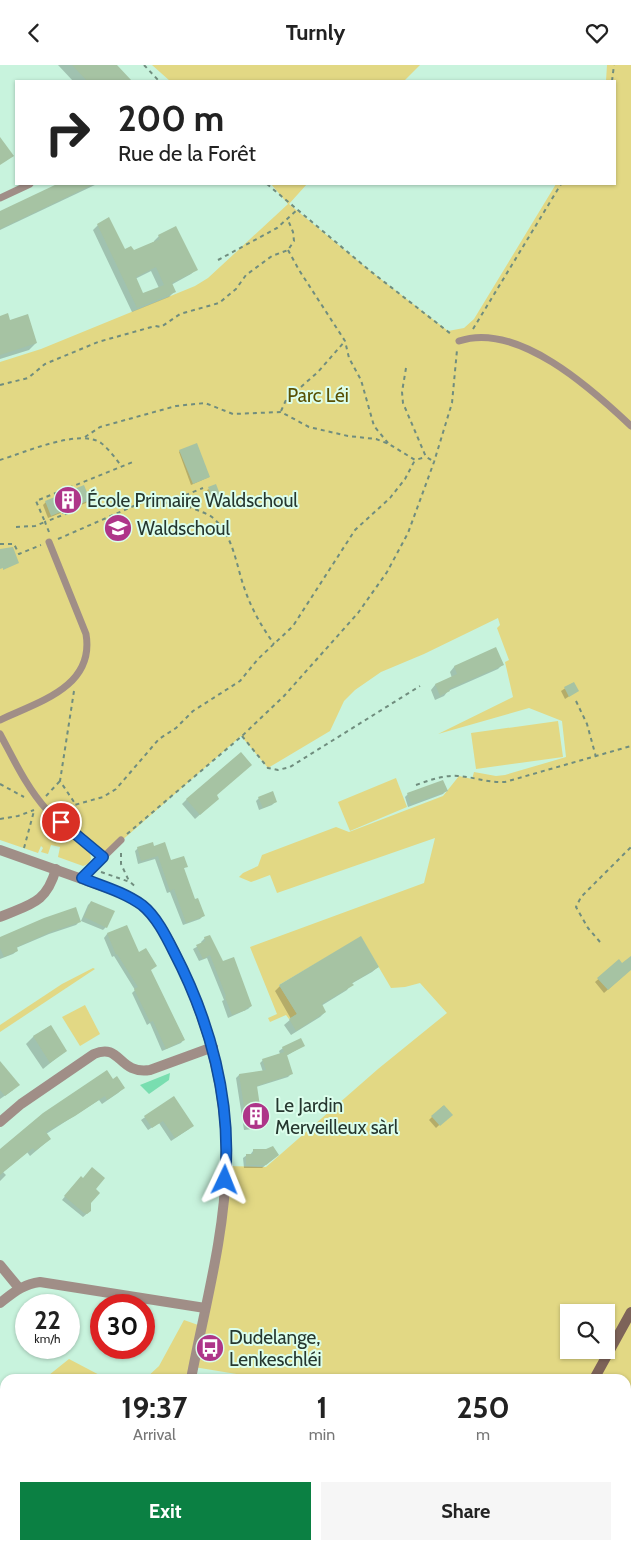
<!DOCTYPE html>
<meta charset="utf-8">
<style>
:root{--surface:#fff;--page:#f6f6f6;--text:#222;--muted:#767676;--accent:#0b8043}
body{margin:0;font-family:Cabin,sans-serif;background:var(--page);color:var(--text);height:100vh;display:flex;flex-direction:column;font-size:19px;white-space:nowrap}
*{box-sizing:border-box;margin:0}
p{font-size:16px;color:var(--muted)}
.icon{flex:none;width:28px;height:28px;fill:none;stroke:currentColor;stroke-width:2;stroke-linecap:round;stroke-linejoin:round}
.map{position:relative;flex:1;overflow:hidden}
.panel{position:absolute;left:0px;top:1309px;width:631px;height:176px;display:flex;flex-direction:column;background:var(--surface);border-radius:15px 15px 0 0;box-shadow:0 1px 4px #0004}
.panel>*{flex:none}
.banner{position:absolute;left:15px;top:15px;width:601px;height:105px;border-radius:0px;box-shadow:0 1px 4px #0004;background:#fff;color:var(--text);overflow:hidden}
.fabs{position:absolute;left:560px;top:1239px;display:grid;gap:10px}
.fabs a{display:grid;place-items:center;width:55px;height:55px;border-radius:0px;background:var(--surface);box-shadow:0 1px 4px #0004;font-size:25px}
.speed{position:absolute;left:15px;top:1229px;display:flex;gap:10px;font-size:25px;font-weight:700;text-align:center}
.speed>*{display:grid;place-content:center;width:65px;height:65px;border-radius:50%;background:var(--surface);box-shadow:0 1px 4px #0004;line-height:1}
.speed small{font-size:12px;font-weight:400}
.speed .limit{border:8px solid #d22;background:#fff;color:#111}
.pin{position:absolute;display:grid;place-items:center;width:42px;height:42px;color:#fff;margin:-21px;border:2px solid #fff;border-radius:50%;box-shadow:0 1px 5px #0007}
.me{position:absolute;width:55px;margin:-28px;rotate:2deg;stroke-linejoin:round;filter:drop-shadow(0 0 4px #0008)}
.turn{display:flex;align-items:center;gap:18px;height:105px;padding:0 20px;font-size:22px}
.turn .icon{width:65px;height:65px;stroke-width:2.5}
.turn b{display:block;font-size:35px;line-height:42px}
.eta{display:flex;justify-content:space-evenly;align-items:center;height:85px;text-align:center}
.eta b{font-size:30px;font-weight:700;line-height:35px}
.button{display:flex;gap:10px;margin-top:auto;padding:10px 20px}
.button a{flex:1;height:58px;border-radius:0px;background:var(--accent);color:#fff;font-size:20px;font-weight:700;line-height:58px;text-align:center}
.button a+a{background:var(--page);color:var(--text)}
header{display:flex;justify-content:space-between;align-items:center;height:65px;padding:0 20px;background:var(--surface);font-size:22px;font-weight:700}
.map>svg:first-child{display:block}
.green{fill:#e2d884;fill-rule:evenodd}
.water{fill:#79deb0}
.shadow{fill:#0003;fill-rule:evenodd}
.building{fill:#a6c3a3;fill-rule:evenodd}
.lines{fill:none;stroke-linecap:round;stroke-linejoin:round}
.path{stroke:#708d7e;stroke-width:2;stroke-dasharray:4 4;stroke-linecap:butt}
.lane{stroke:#a08e87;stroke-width:7}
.street{stroke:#a08e87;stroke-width:10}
.secondary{stroke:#7d6359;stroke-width:10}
.route-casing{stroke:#114b97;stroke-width:12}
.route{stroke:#1a73e8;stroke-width:9}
.labels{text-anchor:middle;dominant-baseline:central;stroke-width:4;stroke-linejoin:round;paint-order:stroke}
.park-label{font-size:19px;fill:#585003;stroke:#dcfeec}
.poi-label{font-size:19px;fill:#26372f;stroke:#dcfeec;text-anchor:start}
</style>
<header><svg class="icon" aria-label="back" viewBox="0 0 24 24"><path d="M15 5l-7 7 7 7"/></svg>Turnly<svg class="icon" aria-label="heart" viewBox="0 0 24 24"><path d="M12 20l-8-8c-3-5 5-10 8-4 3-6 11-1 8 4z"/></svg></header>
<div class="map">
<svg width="631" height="1484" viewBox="0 0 631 1484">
<rect width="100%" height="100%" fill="#c8f3dd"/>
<g class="green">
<polygon points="152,0 420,0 404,16 170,16"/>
<path d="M 607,0 L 631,0 L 631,1484 L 315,1484 L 316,1480 L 626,1480 L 626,1314 L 267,1314 L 194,1302 L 191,1314 L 145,1314 L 159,1301 L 184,1255 L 201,1261 L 226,1101 L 266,1102 L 378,1004 L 447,948 L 420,918 L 405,922 L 391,923 L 361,872 L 279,920 L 297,949 L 289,954 L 286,950 L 270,957 L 268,953 L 277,949 L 250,882 L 424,818 L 435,773 L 277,828 L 270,810 L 251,817 L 239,812 L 243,808 L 258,801 L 262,790 L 336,762 L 349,767 L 443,731 L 459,711 L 472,714 L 474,707 L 496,711 L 505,710 L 566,692 L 562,656 L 529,643 L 438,669 L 513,632 L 505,597 L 509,595 L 497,563 L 500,560 L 498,553 L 424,589 L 381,607 L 355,625 L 344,636 L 330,666 L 268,703 L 241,671 L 103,792 L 47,746 L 47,750 L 90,787 L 91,794 L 88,799 L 83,801 L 58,792 L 60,782 L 51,780 L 48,789 L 41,787 L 43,783 L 41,781 L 38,788 L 0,775 L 0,297 L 41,284 L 195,221 L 208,213 L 288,139 L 271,119 L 307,119 L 289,139 L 369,205 L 448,266 L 464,263 L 474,254 L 556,119 L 615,119 L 615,16 L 606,16 ZM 569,1248 L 606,1248 L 606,1285 L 569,1285 Z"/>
<polygon points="558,656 563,692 476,704 471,668"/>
<polygon points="396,713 407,742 350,766 338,737"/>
<polygon points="93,903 95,904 0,967 0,960 62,919"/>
<polygon points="85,940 100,969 80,981 62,952"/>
<polygon points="69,1294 107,1314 44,1314"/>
<polygon points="5,1341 5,1382 0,1386 0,1344"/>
<polygon points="0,1447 5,1448 5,1480 52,1480 51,1484 0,1484"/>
</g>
<polygon class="water" points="170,1008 169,1015 149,1029 140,1020"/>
<g class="shadow">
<polygon points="58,0 115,0 131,16 73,16"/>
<polygon points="60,119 97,119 0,165 0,147"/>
<path d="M 98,160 L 125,186 L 133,187 L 154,177 L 154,176 L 159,171 L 196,204 L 191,209 L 171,220 L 174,227 L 169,232 L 132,247 L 93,165 ZM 151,206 L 159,223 L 142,230 L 135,214 Z"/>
<polygon points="0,252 9,257 36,278 29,285 0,294"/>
<polygon points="180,386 209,412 191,420 179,387"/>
<polygon points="216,421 219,433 211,435 207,425"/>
<polygon points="89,435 86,438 48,453 43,440 46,437"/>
<polygon points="495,584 502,600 498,604 448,626 444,631 435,635 431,625 435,620 452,613 450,607 454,602"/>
<polygon points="573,618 577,626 565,634 561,626"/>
<polygon points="446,726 443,729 408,742 405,732 408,729"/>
<polygon points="215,731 213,738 195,754 182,739 187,734"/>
<polygon points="259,733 276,736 272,740 259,745 256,736"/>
<polygon points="153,782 170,797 186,801 183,804 194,836 204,850 200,854 183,860 170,827 167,828 155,794 138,799 135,786 138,783"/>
<polygon points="91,837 106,862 103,865 81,856 88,840"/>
<polygon points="79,857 76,860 49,869 16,883 17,886 13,889 0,894 0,873"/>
<polygon points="126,861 138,889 149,906 184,974 181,978 162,986 150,958 147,960 132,928 135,925 114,891 112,892 104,873 107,869"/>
<polygon points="209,871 223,898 251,941 248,944 228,953 222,936 224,935 207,893 199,896 193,884 202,879 201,877 204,874"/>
<polygon points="619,896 622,900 631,898 631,904 604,928 595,917"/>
<polygon points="378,902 372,907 351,919 347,925 321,941 325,947 320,952 291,970 284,960 291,954 275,926 280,921"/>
<polygon points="50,961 65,986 43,1004 26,979 33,972"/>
<polygon points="303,981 286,991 292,1008 288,1012 256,1022 258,1043 267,1059 264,1063 244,1065 236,1013 239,1010 263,1007 260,998 263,995 280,989 279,986 283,983"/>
<polygon points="0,998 13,1025 0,1034"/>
<polygon points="112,1015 123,1023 118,1028 102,1039 99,1035 46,1069 50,1074 30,1091 27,1087 3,1107 6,1110 0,1116 0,1086"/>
<polygon points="174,1032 189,1064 171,1076 159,1058 148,1065 141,1055"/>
<polygon points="443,1041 451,1049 436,1063 429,1055"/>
<polygon points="253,1086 274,1093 262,1103 244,1103 243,1093 247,1090 250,1090"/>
<polygon points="78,1116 94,1125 90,1138 90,1146 83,1152 62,1135"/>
<polygon points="217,1309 240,1314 214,1314"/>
<polygon points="5,1405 5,1431 0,1432 0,1406"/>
<polygon points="103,1480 134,1480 133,1484 103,1484"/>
<polygon points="184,1480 207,1480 207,1484 183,1484"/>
</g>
<g class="building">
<polygon points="72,0 117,0 132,16 87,16"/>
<polygon points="0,72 14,91 0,100"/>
<polygon points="57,119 94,119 0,164 0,146"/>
<path d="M 109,152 L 125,184 L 131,181 L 134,185 L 160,174 L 158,170 L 176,161 L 198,205 L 172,218 L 176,227 L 137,243 L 97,159 ZM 156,202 L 164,220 L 143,228 L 136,212 Z"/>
<polygon points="8,248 10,255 28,249 37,278 0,290 0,251"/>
<polygon points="197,378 210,412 193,419 179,385"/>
<polygon points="216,419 221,432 213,435 208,422"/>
<polygon points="84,420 90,435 51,451 45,436"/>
<polygon points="13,482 19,498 3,505 3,503 0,504 0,484"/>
<polygon points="496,582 504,600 449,624 450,626 440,631 435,619 457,609 454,601"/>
<polygon points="574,617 579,626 569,632 564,622"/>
<polygon points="241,687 252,700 217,730 219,734 200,750 186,734"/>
<polygon points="443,715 448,726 411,739 407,728"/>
<polygon points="273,726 277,737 263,743 258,732"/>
<polygon points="153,777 154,781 165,777 171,795 184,791 188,802 184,803 195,834 198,833 205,851 186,858 174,824 170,826 158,791 141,796 137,782"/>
<polygon points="91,836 115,846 107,863 84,852"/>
<polygon points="76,842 81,857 53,866 17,882 18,886 4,892 0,883 0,872 44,853"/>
<polygon points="127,860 139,887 146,883 157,901 151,905 185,975 166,984 153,956 150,957 134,924 138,922 117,889 116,890 107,868"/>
<polygon points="210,870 223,896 234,892 252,941 245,944 246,945 232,950 225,932 226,931 210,890 203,894 196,880 205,876 204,872"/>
<polygon points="361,871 379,902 352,918 354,920 322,939 326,947 296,966 289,954 297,949 279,920"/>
<polygon points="631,891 631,905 608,925 597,913 619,894 622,898"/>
<polygon points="51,960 67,986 50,998 33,971"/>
<polygon points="301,973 305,981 287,990 293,1009 257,1021 260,1041 266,1040 268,1060 247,1062 239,1009 266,1005 262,994 284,987 282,982"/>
<polygon points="0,996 20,1020 5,1031 0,1025"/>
<polygon points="107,1005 113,1014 117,1011 125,1023 107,1035 105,1031 75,1051 46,1067 51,1074 35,1086 33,1083 0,1110 0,1084 43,1048"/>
<polygon points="174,1031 194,1061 175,1073 163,1056 152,1063 144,1051"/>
<polygon points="444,1040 453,1050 440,1061 431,1051"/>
<polygon points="273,1081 279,1090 266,1100 246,1100 246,1089 253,1089 253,1084 266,1084"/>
<polygon points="92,1102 105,1113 96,1124 100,1128 91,1138 91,1146 87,1149 84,1148 64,1131 81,1111 83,1113"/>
</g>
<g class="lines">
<g class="path">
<polyline points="144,0 159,16"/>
<polyline points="612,16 614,0"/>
<polyline points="267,119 369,205 451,269"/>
<polyline points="288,185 299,205 345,276 349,293 361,315 374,361 388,378"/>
<polyline points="218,195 277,163 297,145"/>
<polyline points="473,264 561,119"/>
<polyline points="406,303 402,327 403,338 426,392 433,396"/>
<polyline points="0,320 28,313 45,299 98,277 155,261 161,262 180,249 219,238 236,224 246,210 272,191 288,185 294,176 293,167 288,155"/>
<polyline points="281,346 286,335 318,307 345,276"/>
<polyline points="85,372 100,362 176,341 205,338 233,349 281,347 309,362 348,371 376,374 389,379 415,395 426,392"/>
<path d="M 0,395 C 23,388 80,363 101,378 C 109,384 116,394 122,402"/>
<path d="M 173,435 C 182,440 205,447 212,452 C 234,470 236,501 245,525 C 252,545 262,562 274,579"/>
<polyline points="63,449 63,448 71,444 71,443"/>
<polyline points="16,462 35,461 45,457 36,436 133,397"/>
<polyline points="49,467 45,457 73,446"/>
<polyline points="58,474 152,433 156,442 203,423"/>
<polyline points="0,479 14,479 19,489 41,480"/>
<polyline points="74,626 60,716 76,740"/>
<polyline points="576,636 587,659 596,692"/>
<polyline points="242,671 268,703 278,705 290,702 420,621"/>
<polyline points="0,719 24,732"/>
<path d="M 416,720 C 430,715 443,710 458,711 C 474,712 489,718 505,717 L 631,681"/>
<polyline points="46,731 60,716"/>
<polyline points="60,744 103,732 116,724 159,674 176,663 193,646 240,616 258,594 293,561 355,465 390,433 405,414 415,395"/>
<polyline points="0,754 18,751 34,745"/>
<polyline points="127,769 242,671 284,631 358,548 387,507 408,468 434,397 452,338 457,285"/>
<polyline points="24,783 34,746"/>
<polyline points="121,788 121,799 129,816"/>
<polyline points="101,807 130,817 137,823"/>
<polyline points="600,877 588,863 576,842 581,832 631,782"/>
<polyline points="626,1374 631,1371"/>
<polyline points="626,1438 631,1435"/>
<polyline points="530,1484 537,1480"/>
</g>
<g class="lane">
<polyline points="0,133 30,119"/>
<path d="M 459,276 C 517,256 592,324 631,361"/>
<path d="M 0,655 C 38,637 95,622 86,569 L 49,477"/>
<path d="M 0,669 C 14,695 27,723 47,745 L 103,792"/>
<polyline points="82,813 121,775"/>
</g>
<g class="street">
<path d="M 0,785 L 124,829 C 131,833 138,836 143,841 C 165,861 178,893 189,919 C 214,979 227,1036 226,1100 C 225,1170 204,1245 191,1314"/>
<path d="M 0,852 C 30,839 46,839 56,804"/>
<path d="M 0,1057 L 21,1039 L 94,989 C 121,977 118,1010 150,1005 L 213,982"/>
<polyline points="0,1200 19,1223"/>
<path d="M 0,1238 C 13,1228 23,1219 40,1217 L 205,1243"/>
<polyline points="158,1484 159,1480"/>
</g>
<g class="secondary">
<polyline points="594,1314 631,1247"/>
<polyline points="626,1407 631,1405"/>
<polyline points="454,1484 459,1480"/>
</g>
</g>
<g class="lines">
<defs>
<path id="route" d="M 61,757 L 103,792 L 82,813 C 102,821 124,827 142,840 C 156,851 166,871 174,887 C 210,956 232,1036 225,1115"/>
</defs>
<use href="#route" class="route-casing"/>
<use href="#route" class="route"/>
</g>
<defs>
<symbol id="building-disc" viewBox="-11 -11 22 22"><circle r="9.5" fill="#ae3589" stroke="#dcfeec"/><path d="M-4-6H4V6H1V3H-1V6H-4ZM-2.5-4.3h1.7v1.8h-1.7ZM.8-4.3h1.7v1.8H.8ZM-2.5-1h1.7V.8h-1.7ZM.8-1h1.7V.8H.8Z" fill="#fff"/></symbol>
<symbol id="school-disc" viewBox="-11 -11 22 22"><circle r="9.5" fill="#ae3589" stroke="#dcfeec"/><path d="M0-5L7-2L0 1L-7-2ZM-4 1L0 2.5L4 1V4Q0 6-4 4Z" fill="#fff"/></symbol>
<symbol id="bus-disc" viewBox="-11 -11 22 22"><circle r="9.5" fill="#ae3589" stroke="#dcfeec"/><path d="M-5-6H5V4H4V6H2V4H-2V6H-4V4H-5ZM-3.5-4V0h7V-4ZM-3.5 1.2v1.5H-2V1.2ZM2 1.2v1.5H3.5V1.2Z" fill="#fff"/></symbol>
</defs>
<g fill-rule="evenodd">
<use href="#building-disc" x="52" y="419" width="32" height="32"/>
<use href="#school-disc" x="102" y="447" width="32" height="32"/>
<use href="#building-disc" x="240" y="1035" width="32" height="32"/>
<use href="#bus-disc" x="194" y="1267" width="32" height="32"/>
</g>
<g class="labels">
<g class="park-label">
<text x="318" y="330">Parc Léi</text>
</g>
<g class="poi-label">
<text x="87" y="435">École Primaire Waldschoul</text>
<text x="137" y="463">Waldschoul</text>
<text x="275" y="1040">Le Jardin<tspan x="275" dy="22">Merveilleux sàrl</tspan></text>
<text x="229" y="1272">Dudelange,<tspan x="229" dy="22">Lenkeschléi</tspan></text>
</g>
</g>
</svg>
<div class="fabs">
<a><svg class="icon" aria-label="search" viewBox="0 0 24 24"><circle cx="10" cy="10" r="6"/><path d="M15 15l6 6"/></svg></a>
</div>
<div class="speed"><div>22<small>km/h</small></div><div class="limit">30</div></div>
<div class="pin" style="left:61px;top:757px;background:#d93025"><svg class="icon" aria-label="arrive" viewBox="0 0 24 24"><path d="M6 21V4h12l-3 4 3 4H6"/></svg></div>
<svg class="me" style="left:225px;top:1115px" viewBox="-20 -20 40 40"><path d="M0-17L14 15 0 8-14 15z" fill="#1a73e8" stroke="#fff" stroke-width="4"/></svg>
<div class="banner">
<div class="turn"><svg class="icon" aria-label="right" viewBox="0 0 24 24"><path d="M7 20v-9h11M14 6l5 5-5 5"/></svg><div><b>200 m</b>Rue de la Forêt</div></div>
</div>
<section class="panel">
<div class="eta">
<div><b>19:37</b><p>Arrival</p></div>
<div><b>1</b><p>min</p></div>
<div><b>250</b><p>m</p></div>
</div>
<div class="button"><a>Exit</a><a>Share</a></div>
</section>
</div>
